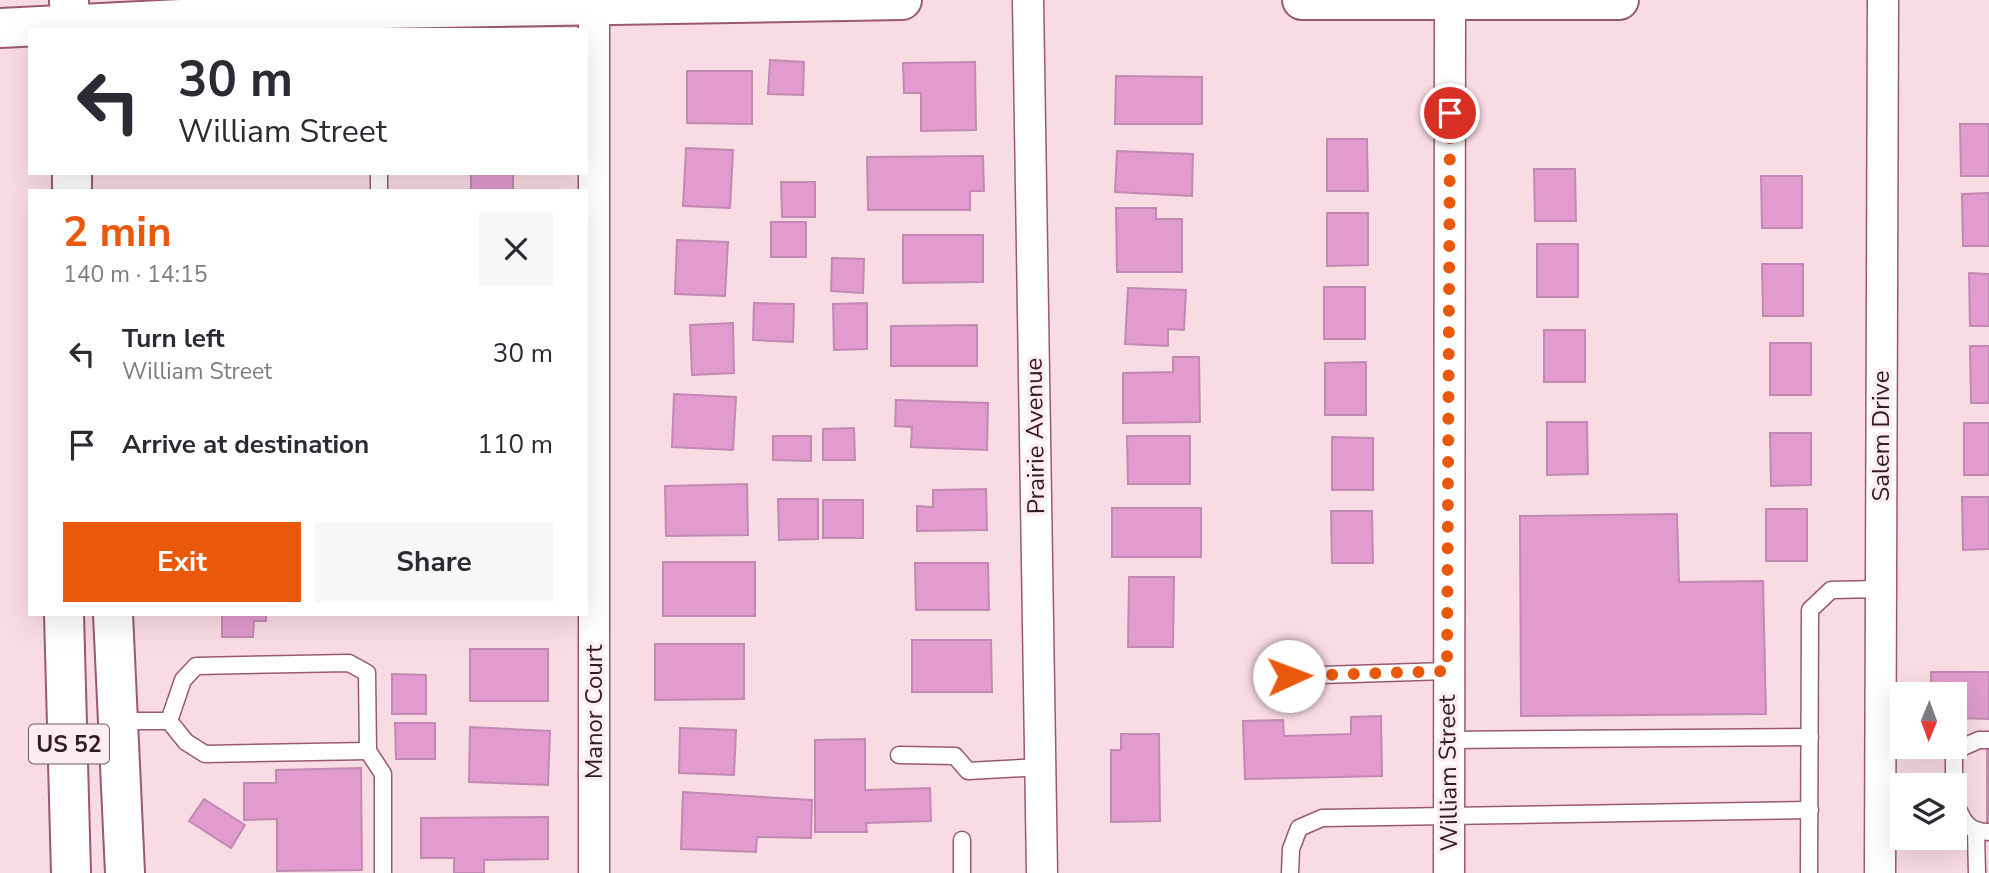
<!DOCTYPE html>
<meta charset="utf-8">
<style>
:root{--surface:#fff;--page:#f7f7f7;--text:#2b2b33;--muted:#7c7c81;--accent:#ea580c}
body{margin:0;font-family:"Nunito Sans",sans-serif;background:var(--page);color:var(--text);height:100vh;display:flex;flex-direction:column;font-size:26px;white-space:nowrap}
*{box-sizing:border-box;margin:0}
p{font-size:23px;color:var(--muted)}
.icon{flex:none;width:38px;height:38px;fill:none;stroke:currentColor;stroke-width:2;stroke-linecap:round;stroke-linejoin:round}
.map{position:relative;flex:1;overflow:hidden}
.drawer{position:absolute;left:28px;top:189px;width:560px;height:427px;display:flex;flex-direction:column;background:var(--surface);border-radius:0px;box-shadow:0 7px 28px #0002}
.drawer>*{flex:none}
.banner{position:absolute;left:28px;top:28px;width:560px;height:147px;border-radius:0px;box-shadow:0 7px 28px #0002;background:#fff;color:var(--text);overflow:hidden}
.needle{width:46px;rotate:181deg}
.controls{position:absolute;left:1890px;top:682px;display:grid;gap:14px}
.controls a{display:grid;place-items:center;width:77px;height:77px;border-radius:0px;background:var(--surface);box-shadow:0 7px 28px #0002;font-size:35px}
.pin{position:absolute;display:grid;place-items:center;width:60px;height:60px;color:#fff;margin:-30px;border:4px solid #fff;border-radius:50%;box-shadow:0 2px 7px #0007}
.me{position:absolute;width:77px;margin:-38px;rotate:88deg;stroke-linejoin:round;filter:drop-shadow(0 0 5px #0008)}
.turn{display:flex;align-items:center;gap:24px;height:147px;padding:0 35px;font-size:32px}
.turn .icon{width:91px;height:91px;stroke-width:2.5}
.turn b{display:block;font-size:49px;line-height:60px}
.round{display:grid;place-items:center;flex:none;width:74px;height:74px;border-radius:0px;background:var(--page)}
.head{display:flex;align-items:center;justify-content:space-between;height:119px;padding:0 35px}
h1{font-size:42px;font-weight:700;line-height:52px;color:var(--accent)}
.action{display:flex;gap:14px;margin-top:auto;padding:14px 35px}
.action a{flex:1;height:80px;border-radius:0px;background:var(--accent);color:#fff;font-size:28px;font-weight:700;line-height:80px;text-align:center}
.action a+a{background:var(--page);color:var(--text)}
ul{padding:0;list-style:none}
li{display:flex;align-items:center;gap:21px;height:91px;padding:0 35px}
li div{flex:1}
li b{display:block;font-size:26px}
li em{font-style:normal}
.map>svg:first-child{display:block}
.building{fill:#e19bce;stroke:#c28ab2;stroke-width:2}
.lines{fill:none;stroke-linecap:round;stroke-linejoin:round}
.service-casing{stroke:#995a71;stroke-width:19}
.minor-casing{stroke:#995a71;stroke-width:33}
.tertiary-casing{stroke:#995a71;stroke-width:42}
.primary-casing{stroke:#995a71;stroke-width:42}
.service{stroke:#fff;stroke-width:16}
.minor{stroke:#fff;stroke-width:30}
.tertiary{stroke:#fff;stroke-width:38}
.primary{stroke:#fff;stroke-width:38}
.route{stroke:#ea580c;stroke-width:12;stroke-dasharray:0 21.6}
.labels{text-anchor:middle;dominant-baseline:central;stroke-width:7;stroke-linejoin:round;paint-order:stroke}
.shield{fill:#fcedf1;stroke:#705962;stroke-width:2}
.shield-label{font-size:23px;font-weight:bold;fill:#341a24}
.street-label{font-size:24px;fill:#341a24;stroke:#fcedf1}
</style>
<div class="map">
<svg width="1989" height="873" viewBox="0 0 1989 873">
<rect width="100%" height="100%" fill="#f9dbe4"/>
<g class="building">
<polygon points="770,60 804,62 803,95 768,94"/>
<polygon points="975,62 976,130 921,131 921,93 904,93 903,63"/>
<polygon points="687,71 752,71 752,124 687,123"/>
<polygon points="1116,76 1202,77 1202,124 1115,124"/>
<polygon points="1960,124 1989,124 1989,176 1961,176"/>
<polygon points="1327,139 1367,139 1368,191 1327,191"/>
<polygon points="686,148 733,150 730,208 683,206"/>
<polygon points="1117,151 1193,154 1192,196 1115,192"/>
<polygon points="983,156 984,191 970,191 970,210 868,210 867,157"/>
<polygon points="1534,169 1575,169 1576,221 1535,221"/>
<rect x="471" y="173" width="42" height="18"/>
<polygon points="1761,176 1802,176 1802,228 1762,228"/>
<polygon points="781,182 815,182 815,217 782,217"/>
<polygon points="1989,193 1989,246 1963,246 1962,194"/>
<polygon points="1116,208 1156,208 1156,219 1182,219 1182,272 1117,272"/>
<polygon points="1327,213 1368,213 1368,265 1327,266"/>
<rect x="771" y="222" width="35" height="35"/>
<polygon points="903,235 983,235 983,282 903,283"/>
<polygon points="677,240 728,242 725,296 675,294"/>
<rect x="1537" y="244" width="41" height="53"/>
<polygon points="832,258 864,259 863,293 831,291"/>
<polygon points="1762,264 1803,264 1803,316 1763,316"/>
<polygon points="1969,273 1989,274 1989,326 1970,326"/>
<rect x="1324" y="287" width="41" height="52"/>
<polygon points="1128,288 1186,290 1184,330 1168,329 1168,346 1125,344"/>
<polygon points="754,303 794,304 793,342 753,340"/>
<polygon points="867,303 867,349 834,350 833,304"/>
<polygon points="733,323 734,373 692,375 690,325"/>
<polygon points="977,325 977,366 891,366 891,326"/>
<rect x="1544" y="330" width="41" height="52"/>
<rect x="1770" y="343" width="41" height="52"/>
<polygon points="1970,346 1989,346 1989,403 1971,403"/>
<polygon points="1173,357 1199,357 1200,422 1123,423 1123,373 1173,372"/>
<polygon points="1366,362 1366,415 1325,415 1325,363"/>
<polygon points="674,394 736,397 733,450 672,447"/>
<polygon points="896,400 988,403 987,450 911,447 912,427 895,426"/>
<polygon points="1547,422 1587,422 1588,474 1547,475"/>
<rect x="1964" y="423" width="25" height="52"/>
<polygon points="854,428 855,460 823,460 823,429"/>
<polygon points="1770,433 1811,433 1811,485 1771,486"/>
<polygon points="773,436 811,436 811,461 773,460"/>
<polygon points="1127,436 1190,436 1190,484 1128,484"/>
<polygon points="1332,437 1373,438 1373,490 1332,490"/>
<polygon points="747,484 748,535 666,536 665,486"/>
<polygon points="986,489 987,530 917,531 917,506 933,507 933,490"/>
<polygon points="1962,497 1989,497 1989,549 1963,550"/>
<polygon points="778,499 818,499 818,539 779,540"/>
<rect x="823" y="500" width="40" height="38"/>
<rect x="1112" y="508" width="89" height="49"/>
<rect x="1766" y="509" width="41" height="52"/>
<polygon points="1331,511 1372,511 1373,563 1332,563"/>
<polygon points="1677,514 1679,582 1763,581 1766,714 1521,716 1520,516"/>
<rect x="663" y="562" width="92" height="54"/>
<polygon points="915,563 988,563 989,610 916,610"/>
<polygon points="1129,577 1174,577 1173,647 1128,647"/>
<polygon points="222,614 266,614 266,621 254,621 253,637 222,637"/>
<polygon points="912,640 991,640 992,692 912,692"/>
<polygon points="655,644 744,644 744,699 655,700"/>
<rect x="470" y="649" width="78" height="52"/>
<polygon points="1931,672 1989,672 1989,719 1955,718 1955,695 1931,695"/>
<polygon points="392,674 426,675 426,714 392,714"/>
<polygon points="1381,716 1382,776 1245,779 1243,721 1283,720 1284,736 1351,734 1351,717"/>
<polygon points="395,723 435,723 435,759 396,759"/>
<polygon points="470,727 550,731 548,785 469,782"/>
<polygon points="680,728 736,730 734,775 679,773"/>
<polygon points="1121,734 1159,734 1160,821 1111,822 1111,750 1121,750"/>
<polygon points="865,739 865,790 930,788 931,821 866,823 867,832 815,832 815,740"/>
<rect x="1987" y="750" width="2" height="78"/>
<polygon points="361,768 362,870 277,871 277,819 244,820 244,783 276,783 276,770"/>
<polygon points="683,792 812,800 811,838 757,837 756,852 681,849"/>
<polygon points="204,799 245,825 231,848 189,821"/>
<polygon points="548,817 548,859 484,860 484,873 454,873 454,858 421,858 421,818"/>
</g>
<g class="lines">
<defs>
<g id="service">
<polyline points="379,191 379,173"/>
<polyline points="1289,676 1447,671"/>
<polyline points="119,721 169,721"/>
<polyline points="169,721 183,680 196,666 349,663 367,673 368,751 383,774 383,873"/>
<polyline points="169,721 186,742 205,754 368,751"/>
<polyline points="1448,740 1810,737"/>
<polyline points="899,755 955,756 968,771 1041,767"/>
<polyline points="1954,786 1954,751 1979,740 1989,740"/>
<polyline points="1880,799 1902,799"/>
<path d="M 1955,801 C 1962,820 1967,832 1989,832"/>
<polyline points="1976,832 1977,873"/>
<polyline points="962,873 962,840"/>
<polyline points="1290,873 1291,849 1299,828 1322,818 1810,810"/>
<polyline points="1809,873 1810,610 1831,590 1880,589"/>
</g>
<g id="minor">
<polyline points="1028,0 1042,873"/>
<polyline points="594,873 594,5"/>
<polyline points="1449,873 1450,1"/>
<polyline points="1880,873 1883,0"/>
</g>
<g id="tertiary">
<polyline points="1302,0 1619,0"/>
<polyline points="0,28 381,9 902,0"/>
</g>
<g id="primary">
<polyline points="69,0 70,30"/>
<polyline points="72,173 72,191"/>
<polyline points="64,614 71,873"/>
<polyline points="113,614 125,873"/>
</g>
</defs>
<use href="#service" class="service-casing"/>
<use href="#minor" class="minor-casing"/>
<use href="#tertiary" class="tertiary-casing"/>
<use href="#primary" class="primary-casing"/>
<use href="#service" class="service"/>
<use href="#minor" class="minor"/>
<use href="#tertiary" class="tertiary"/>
<use href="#primary" class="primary"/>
</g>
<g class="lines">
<polyline class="route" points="1289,676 1447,671 1450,113"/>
</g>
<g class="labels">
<rect class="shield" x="29" y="724.5" width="80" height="39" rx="5"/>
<g class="shield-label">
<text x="69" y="744">US 52</text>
</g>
<g class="street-label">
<text transform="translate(1035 436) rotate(-91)">Prairie Avenue</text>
<text transform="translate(1881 436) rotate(-90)">Salem Drive</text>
<text transform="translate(594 712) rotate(-90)">Manor Court</text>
<text transform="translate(1448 773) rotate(-91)">William Street</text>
</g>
</g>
</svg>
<div class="controls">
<a><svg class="needle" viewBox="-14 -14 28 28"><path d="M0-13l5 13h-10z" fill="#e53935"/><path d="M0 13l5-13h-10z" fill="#7c7c81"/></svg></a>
<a><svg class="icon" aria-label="layers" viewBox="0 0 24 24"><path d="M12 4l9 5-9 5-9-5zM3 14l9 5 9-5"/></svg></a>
</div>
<div class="pin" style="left:1450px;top:113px;background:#d93025"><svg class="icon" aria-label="arrive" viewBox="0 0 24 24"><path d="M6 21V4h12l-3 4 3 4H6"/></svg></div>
<svg class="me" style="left:1289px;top:676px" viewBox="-20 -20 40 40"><circle r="19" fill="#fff"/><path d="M0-13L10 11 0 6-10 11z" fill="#ea580c"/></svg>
<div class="banner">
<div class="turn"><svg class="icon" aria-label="left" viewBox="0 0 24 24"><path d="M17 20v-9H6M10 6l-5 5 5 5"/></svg><div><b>30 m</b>William Street</div></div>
</div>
<section class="drawer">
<div class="head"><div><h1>2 min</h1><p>140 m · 14:15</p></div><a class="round"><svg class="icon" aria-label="close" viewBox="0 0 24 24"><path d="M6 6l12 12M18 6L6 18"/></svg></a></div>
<ul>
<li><svg class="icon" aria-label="left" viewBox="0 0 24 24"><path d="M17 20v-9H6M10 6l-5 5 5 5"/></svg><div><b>Turn left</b><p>William Street</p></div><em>30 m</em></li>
<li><svg class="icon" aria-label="arrive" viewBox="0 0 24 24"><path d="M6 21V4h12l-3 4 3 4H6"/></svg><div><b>Arrive at destination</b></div><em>110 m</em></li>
</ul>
<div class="action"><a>Exit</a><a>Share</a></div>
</section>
</div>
